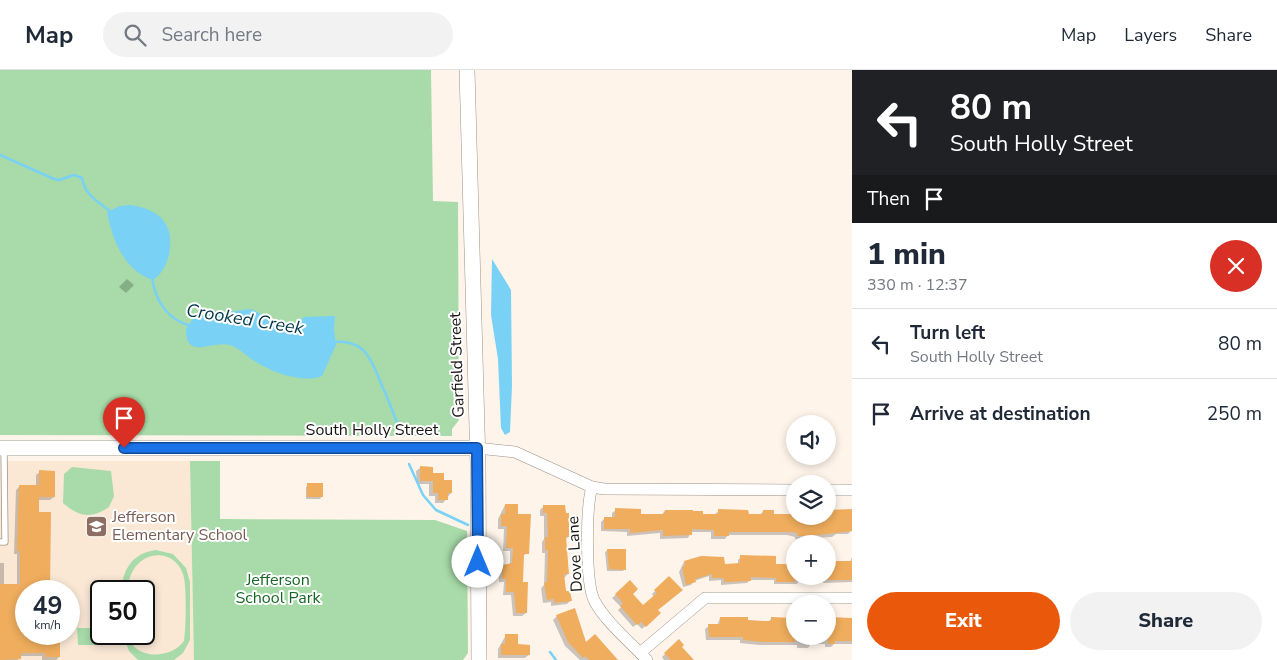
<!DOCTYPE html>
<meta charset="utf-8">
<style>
:root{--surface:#fff;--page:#f2f2f3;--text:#1f2937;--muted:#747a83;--line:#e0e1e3;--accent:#ea580c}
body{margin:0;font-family:"Nunito Sans",sans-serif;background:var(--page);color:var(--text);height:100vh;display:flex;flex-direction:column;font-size:19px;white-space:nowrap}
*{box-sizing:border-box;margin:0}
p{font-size:16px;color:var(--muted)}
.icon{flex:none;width:28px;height:28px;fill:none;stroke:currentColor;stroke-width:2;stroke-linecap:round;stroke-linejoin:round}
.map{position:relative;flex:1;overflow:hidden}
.panel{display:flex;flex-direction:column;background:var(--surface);width:425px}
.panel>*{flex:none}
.guide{background:#202124;color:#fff;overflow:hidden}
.fabs{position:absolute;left:786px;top:345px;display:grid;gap:10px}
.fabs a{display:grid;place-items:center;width:50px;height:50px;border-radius:50%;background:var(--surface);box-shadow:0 2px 8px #0003;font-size:25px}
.speed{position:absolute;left:15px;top:510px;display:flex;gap:10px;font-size:25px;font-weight:700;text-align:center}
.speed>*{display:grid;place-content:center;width:65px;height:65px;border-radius:50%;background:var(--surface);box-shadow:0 2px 8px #0003;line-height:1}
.speed small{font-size:12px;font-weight:400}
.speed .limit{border:2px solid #111;border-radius:8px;background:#fff;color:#111}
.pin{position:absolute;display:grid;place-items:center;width:42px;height:42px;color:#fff;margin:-51px -21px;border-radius:50% 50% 50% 0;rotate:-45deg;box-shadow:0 0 5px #0007}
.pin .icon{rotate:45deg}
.me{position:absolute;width:55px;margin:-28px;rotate:0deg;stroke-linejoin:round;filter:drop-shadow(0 0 4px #0008)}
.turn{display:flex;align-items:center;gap:18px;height:105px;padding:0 15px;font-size:22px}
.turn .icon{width:65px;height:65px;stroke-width:2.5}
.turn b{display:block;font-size:35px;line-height:42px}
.then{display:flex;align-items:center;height:48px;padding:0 15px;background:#0003;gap:10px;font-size:19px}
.round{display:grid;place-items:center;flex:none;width:52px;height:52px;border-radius:26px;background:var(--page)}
.headline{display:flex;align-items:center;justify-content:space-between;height:85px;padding:0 15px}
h1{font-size:30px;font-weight:800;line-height:38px}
.action{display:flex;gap:10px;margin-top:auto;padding:10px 15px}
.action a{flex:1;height:58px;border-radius:30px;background:var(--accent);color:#fff;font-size:20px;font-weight:800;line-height:58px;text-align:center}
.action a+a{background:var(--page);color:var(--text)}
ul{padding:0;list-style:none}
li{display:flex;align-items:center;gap:15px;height:70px;padding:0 15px;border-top:1px solid var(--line)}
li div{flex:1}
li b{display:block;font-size:19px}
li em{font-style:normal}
header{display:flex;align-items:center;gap:30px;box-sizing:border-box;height:70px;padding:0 25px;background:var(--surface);border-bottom:1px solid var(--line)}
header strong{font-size:24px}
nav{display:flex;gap:28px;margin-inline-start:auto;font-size:18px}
.search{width:350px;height:45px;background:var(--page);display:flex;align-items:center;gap:12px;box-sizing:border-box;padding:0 18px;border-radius:28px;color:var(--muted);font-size:19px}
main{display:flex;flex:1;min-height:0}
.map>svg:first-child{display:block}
.built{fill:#fae8d5;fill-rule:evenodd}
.green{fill:#a8dba9}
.water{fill:#79d1f6}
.shadow{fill:#0003}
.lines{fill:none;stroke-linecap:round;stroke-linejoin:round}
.stream{stroke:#79d1f6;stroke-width:2.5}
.building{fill:#efad5d}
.lane-casing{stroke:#9d9287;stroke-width:7}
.street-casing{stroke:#9d9287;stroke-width:12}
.secondary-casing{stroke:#9d9287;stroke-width:16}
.lane{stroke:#fff;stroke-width:5.5}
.street{stroke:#fff;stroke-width:11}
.secondary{stroke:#fff;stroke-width:15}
.route-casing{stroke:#114b97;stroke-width:12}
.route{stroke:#1a73e8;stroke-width:9}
.labels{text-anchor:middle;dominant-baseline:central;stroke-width:4;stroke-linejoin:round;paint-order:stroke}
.street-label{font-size:16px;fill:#181410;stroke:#fff}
.education-label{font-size:16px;fill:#785e54;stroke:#fff;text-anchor:start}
.park-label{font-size:16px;fill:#186524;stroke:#fff}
.water-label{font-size:18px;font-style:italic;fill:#003749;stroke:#fff}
</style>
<header>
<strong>Map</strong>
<div class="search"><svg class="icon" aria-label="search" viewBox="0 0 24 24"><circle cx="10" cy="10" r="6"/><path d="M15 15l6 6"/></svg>Search here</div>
<nav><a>Map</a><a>Layers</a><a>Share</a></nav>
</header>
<main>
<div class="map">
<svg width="852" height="590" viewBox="0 0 852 590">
<rect width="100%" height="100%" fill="#fef4ea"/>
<path class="built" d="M 0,391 L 190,391 L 194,590 L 0,590 ZM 26,521 L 69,521 L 69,564 L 26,564 ZM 101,521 L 144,521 L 144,564 L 101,564 Z"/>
<g class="green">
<polygon points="0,0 431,0 433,131 458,132 459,350 452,359 452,366 0,365"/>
<polygon points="190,391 220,391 220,449 435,450 467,461 468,583 463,590 194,590"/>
<path d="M 72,397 L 111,401 L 114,426 L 109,437 C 91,449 79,447 63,433 L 64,404 Z"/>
<path d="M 156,480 L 173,484 L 186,498 L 190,512 L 190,570 L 183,583 L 174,590 L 138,590 L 129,581 L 123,565 L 128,564 C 132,590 171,590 184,571 C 186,559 187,515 183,504 C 172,473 128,482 128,521 L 122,521 C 122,499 133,483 156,480 Z"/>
<polygon points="77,558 98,558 100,575 78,575"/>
</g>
<g class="water">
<path d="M 130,135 C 160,139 175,155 169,185 C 166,195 162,204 153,210 C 124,201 112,169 107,142 L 120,136 Z"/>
<polygon points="492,189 511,220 512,316 510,362 505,365 501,358 498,289 491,245"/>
<path d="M 251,239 C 273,248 278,272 304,247 L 335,246 L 334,259 L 336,275 L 322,306 C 303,314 272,302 256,292 C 247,287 240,278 230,275 C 211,270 186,291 186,259 L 194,247 Z"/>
</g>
<g class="shadow">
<polygon points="127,209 134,215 126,223 119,217"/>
<polygon points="420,398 442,411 451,423 443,433 435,433 435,426 429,426 429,414 417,414 416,401"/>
<polygon points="40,402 54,427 50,430 38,430 38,443 50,443 49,521 26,521 26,564 59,564 59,587 56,590 42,590 42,586 20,586 18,590 0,590 0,493 4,493 4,515 17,515 17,484 14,484 16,420 19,417 36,417 36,405"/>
<polygon points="308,414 322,426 320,429 306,429 306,417"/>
<polygon points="505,435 517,445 527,483 522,487 522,513 526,543 522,546 513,546 511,525 503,525 504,512 499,512 499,500 502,496 510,495 510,481 503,481 504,459 498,459 498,449"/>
<polygon points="544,436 568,467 565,470 568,504 564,508 565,523 570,531 567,534 551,536 551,532 543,533 541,518 544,515 545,483 542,483 542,472 544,469 544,446 540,446 540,440"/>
<polygon points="616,440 640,445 662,444 665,441 702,445 715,444 719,441 747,446 760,445 763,441 773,445 788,445 795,441 795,446 822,448 822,446 828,446 828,441 851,441 852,460 848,464 836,464 832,467 795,469 795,467 787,465 728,465 725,469 711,469 711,462 691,462 688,468 660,469 660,463 627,466 627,462 601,461 601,452 605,448 612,448 612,443"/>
<polygon points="608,480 625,499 623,501 607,501 605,482"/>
<polygon points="741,487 775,495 795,494 795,506 828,506 828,489 834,489 834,492 850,492 852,487 852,512 823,513 823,508 800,508 797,514 774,514 774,510 750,510 747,513 721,515 721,510 709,511 709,506 694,511 691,515 683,517 679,502 684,492 738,495 738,490"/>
<polygon points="669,508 681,520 657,540 659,543 642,559 637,554 633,557 618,540 621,537 612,528 630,512 631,524 643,537 654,527 652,524"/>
<polygon points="557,546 586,574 617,590 580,590 565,576 553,550"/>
<polygon points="720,548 768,552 772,548 795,549 795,566 828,566 828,548 852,549 852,574 834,574 831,577 825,577 825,574 811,574 808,578 797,578 797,575 759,575 740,573 740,570 706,570 705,559 709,556 717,556"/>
<polygon points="506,565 529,585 525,588 498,588 498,579"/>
<polygon points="679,571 680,577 693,590 664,590 662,587"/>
</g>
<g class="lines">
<g class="stream">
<path d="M 0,85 L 54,109 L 59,110 L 74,105 L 82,108 C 85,125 97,131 110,141"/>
<path d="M 152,207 C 155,230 167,250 191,256"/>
<path d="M 334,272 C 368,269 372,293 383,318 C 390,333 395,348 401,363"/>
<polyline points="409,394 423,425 436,440 468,455"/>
<polyline points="550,582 556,590"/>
</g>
</g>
<g class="building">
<polygon points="420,396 433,397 433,403 444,403 444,410 452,410 452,423 448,423 448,430 438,430 438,423 433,423 433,411 420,411"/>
<polygon points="39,400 55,401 55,427 39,427 39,442 51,442 50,521 26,521 26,564 60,564 60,587 45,587 45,583 21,583 21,589 0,590 0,514 20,514 20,481 17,481 19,415 39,415"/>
<rect x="307" y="413" width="16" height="14"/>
<polygon points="505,434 518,434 518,444 531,444 529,484 524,484 523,512 528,512 527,543 516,543 514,522 506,522 506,509 502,509 502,495 512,493 513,478 506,478 507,456 501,456 501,444 505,444"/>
<polygon points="543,435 565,435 566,443 569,443 569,467 566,467 569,504 564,504 566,521 570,521 572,531 554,533 554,529 547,530 544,513 547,512 548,480 545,480 545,467 548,467 547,443 543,443"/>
<polygon points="615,438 641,439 641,444 664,444 665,440 693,440 693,441 703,441 703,444 718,444 718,439 748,440 749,444 763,444 763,440 774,440 774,444 795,444 795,446 810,447 828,446 828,440 852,439 852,461 810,466 798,466 797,463 791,462 729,462 729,466 714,466 714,460 692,459 692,465 663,466 663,460 630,463 630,459 604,459 604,447 615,447"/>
<polygon points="607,479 626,479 626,500 609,499"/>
<polygon points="740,485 776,486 776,494 795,494 795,512 776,512 776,508 751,507 751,511 724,512 724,508 712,508 712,504 695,509 696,512 686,515 682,497 685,496 684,491 701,486 724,487 725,494 740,493"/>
<polygon points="828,488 836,488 836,491 852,491 852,510 828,510"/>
<polygon points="669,506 683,520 658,540 661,543 646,557 641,552 637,555 620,536 623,533 615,524 630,510 638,519 633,524 643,535 657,523 654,520"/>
<polygon points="575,538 586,572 595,564 618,590 589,590 585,586 583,588 568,572 556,545"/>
<polygon points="720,547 748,547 748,550 763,551 771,551 771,547 795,548 795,572 763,572 743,570 743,567 709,567 708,554 720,554"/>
<polygon points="828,547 852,548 852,571 835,571 835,574 828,574"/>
<polygon points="505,564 518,564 518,574 530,575 530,585 501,585 501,574 505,574"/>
<polygon points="679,569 684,575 682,577 694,590 671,590 664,583"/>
</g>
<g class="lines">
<defs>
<polyline id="lane" points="0,472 5,472 4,379"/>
<g id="street">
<polyline points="477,378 515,382 592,417 604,419 795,420"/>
<path d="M 592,417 C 586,437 585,515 595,532 C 606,552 631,573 647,590"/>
<polyline points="828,420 852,420"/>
<polyline points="640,583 705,528 852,528"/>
</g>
<g id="secondary">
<polyline points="467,0 478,394 479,590"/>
<polyline points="0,378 477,378"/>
</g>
</defs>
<use href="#lane" class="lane-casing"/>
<use href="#street" class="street-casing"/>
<use href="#secondary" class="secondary-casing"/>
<use href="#lane" class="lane"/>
<use href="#street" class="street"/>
<use href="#secondary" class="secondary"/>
</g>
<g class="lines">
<defs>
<polyline id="route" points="124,378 477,378 478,492"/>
</defs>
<use href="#route" class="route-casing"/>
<use href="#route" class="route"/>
</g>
<defs>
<symbol id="school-square" viewBox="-11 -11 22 22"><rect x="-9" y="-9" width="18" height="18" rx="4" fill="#8d6e63" stroke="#fff"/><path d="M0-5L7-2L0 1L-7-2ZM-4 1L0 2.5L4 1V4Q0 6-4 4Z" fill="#fff"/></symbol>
</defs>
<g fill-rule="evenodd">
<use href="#school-square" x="84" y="444" width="25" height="25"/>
</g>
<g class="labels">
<g class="street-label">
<text transform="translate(457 295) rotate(-92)">Garfield Street</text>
<text x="372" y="360">South Holly Street</text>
<text transform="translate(575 484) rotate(-93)">Dove Lane</text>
</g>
<g class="education-label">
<text x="112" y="447">Jefferson<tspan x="112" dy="18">Elementary School</tspan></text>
</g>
<g class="park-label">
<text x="278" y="510">Jefferson<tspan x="278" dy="18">School Park</tspan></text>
</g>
<g class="water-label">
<text transform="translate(245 249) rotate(9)">Crooked Creek</text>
</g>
</g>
</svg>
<div class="fabs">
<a><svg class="icon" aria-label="sound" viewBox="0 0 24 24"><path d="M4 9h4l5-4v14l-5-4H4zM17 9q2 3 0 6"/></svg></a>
<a><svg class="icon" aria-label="layers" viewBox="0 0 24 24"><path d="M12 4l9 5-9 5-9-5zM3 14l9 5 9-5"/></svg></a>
<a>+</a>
<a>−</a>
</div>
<div class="speed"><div>49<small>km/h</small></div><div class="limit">50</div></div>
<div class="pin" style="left:124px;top:378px;background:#d93025"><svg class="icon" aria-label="arrive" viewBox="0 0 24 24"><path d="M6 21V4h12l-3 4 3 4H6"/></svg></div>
<svg class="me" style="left:478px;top:492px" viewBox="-20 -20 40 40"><circle r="19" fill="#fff"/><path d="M0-13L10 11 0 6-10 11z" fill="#1a73e8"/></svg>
</div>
<section class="panel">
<div class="guide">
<div class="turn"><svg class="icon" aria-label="left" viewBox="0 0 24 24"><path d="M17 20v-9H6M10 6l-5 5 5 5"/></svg><div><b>80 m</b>South Holly Street</div></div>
<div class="then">Then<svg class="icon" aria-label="arrive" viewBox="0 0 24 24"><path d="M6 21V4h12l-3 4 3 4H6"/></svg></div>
</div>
<div class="headline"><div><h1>1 min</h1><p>330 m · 12:37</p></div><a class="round" style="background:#d93025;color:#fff"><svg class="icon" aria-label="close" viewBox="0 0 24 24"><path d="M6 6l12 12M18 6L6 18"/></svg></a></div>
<ul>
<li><svg class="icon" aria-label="left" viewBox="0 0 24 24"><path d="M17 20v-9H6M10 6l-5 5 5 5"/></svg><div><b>Turn left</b><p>South Holly Street</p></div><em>80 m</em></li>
<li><svg class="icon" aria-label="arrive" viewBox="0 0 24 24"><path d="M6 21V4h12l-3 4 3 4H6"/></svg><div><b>Arrive at destination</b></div><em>250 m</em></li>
</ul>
<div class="action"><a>Exit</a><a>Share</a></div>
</section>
</main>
